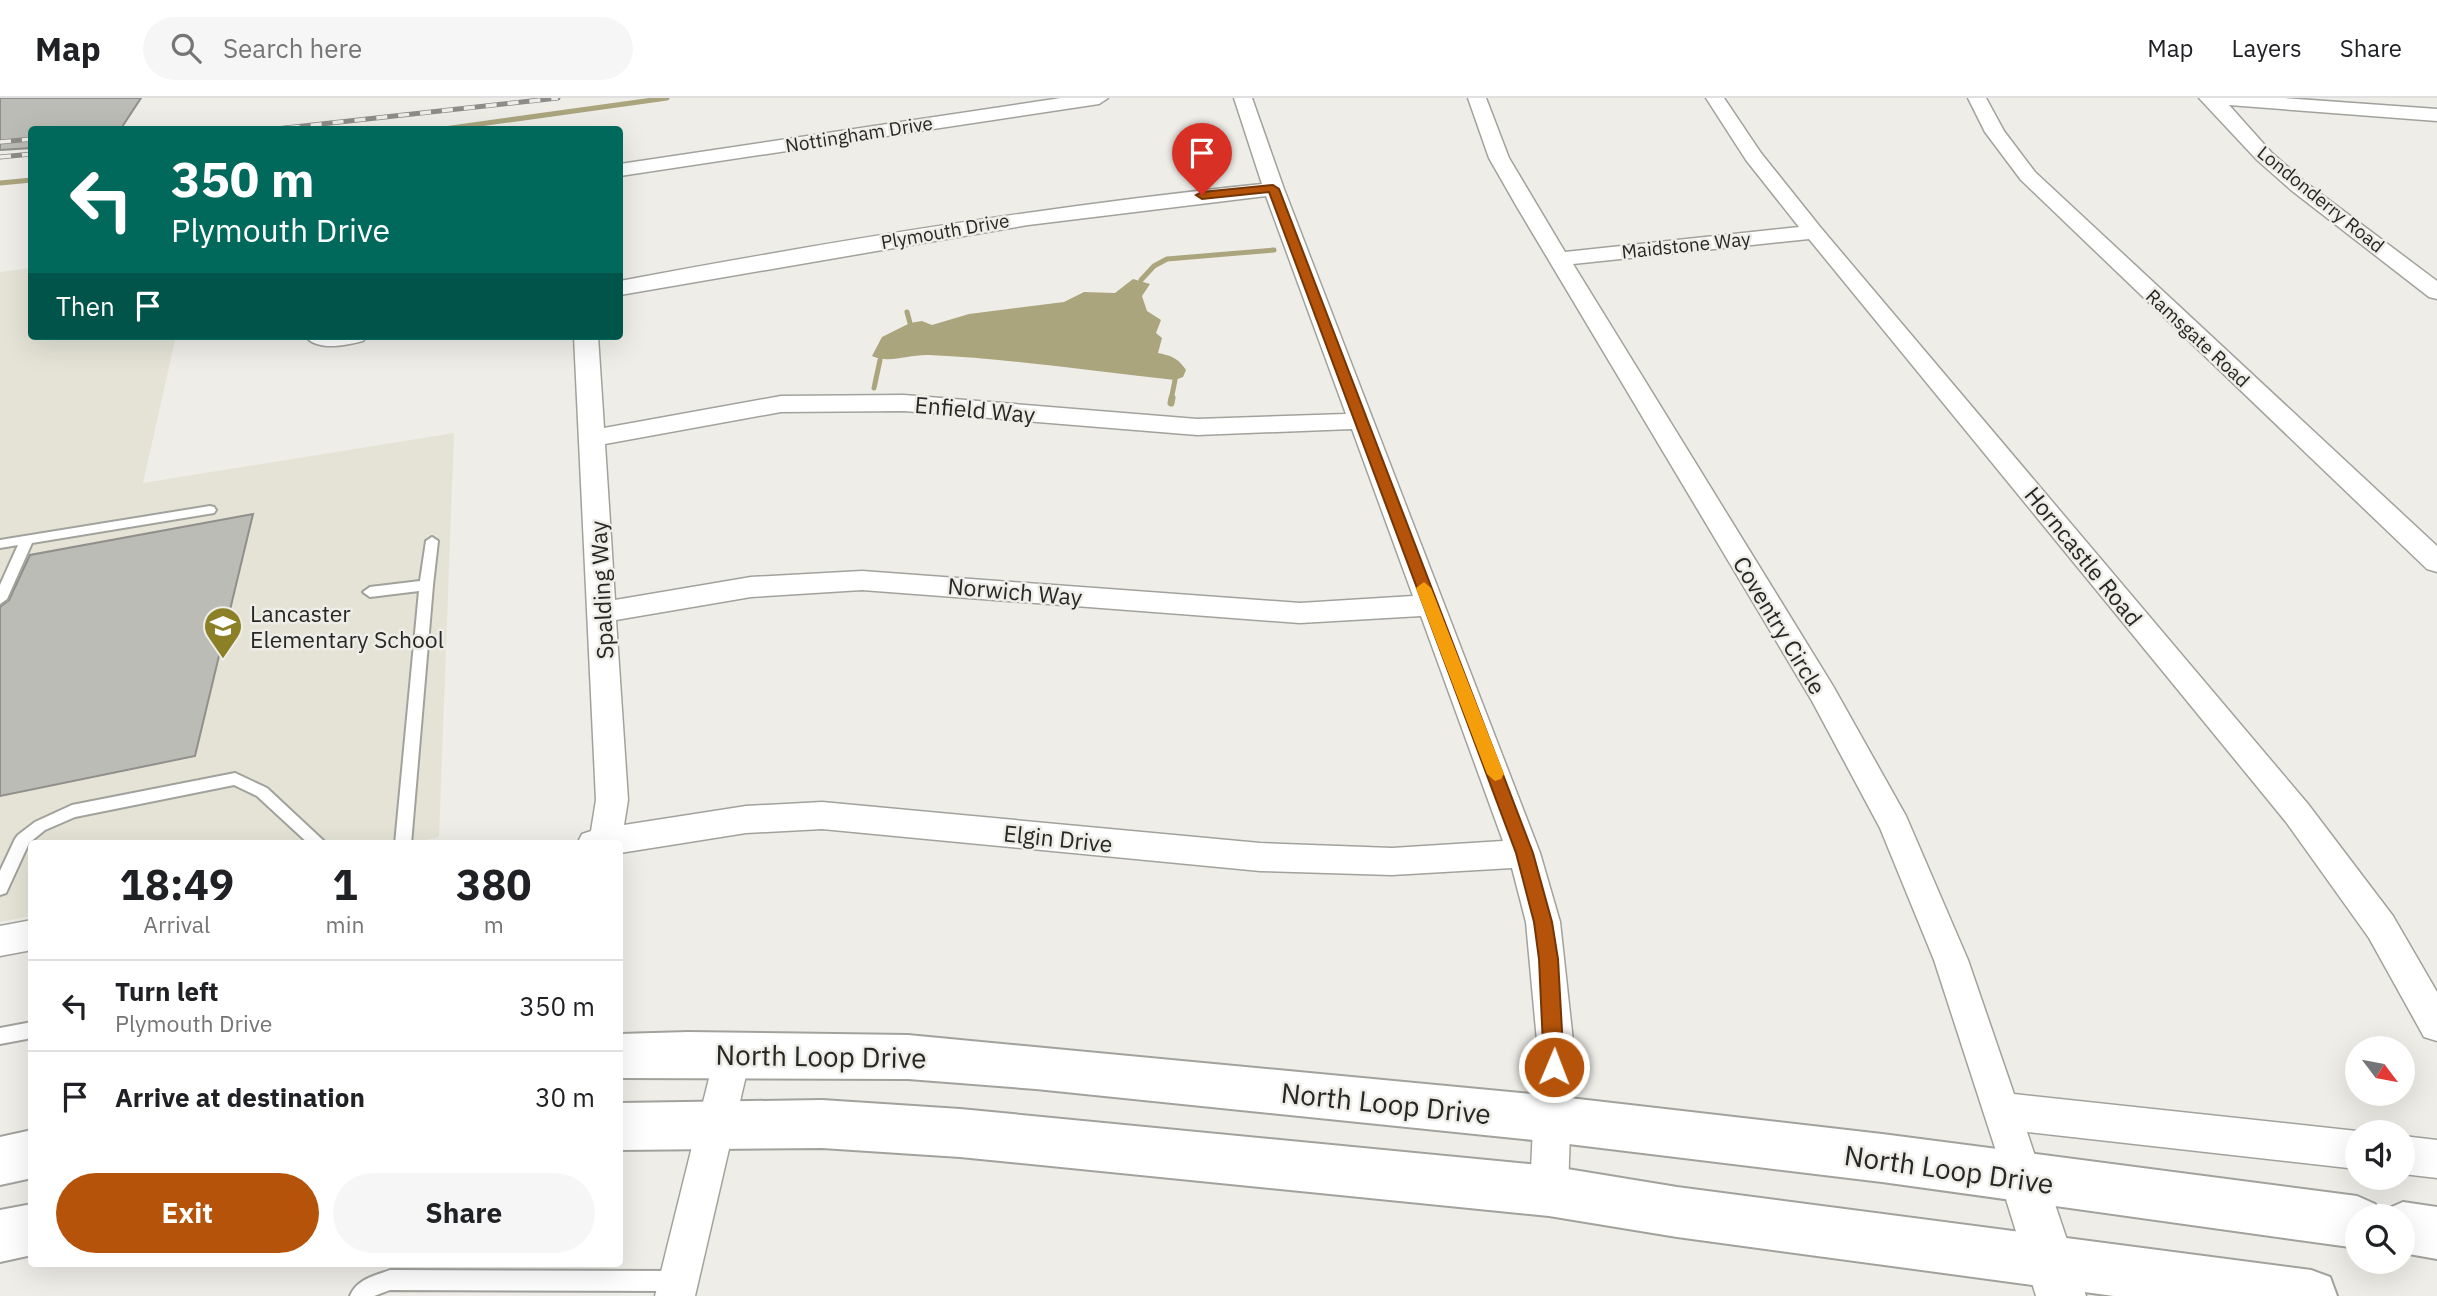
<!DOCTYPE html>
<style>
:root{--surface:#fff;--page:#f6f6f6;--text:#202124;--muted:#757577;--line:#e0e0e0;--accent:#b45309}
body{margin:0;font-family:"IBM Plex Sans",sans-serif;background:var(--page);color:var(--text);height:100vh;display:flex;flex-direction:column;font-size:26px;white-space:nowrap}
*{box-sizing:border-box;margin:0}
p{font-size:23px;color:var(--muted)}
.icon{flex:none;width:38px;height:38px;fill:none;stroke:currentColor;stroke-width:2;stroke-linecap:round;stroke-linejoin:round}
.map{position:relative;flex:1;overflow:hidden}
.details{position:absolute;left:28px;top:742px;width:595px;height:427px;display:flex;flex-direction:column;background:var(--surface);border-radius:7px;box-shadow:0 7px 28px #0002}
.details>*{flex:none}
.top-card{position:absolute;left:28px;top:28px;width:595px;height:214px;border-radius:7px;box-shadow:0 7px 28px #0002;background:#00695c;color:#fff;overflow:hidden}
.needle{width:46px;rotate:122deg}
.tools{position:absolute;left:2345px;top:938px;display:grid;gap:14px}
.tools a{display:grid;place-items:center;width:70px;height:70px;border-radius:50%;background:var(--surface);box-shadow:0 7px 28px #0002;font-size:35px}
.pin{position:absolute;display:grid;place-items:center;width:60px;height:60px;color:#fff;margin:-72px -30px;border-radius:50% 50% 50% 0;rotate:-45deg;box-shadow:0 0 7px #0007}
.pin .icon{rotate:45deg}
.me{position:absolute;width:77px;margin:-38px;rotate:1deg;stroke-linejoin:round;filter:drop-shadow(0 0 5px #0008)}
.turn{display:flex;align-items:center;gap:24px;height:147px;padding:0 28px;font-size:32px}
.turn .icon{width:91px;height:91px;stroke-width:2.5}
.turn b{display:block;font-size:49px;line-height:60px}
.then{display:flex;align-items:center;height:66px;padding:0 28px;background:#0003;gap:14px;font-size:26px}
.eta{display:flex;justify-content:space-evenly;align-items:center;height:119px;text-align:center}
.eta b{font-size:42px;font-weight:700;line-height:49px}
.action{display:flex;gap:14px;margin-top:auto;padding:14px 28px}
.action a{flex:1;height:80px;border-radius:42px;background:var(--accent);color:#fff;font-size:28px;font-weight:700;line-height:80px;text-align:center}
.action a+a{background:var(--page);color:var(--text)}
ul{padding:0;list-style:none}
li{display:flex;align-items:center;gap:21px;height:91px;padding:0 28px;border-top:2px solid var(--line)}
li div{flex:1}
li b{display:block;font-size:26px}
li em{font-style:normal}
header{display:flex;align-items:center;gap:42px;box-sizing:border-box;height:98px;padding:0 35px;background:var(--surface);border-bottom:2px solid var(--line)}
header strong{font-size:33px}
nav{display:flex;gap:38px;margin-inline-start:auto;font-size:24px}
.search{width:490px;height:63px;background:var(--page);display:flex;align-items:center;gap:18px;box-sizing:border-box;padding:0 24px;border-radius:38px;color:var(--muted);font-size:26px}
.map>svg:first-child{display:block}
.built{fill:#e4e3d6}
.water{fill:#aaa57d}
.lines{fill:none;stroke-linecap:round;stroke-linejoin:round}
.stream-far1{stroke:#aaa57d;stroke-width:5}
.stream{stroke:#aaa57d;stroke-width:7}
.building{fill:#bcbcb7;stroke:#908f8b;stroke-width:2}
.service-casing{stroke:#a2a29d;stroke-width:4}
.minor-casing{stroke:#a2a29d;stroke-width:3}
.tertiary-casing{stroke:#a2a29d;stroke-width:3}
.secondary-casing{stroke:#a2a29d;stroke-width:4}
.service{fill:#fff;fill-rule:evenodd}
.minor{fill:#fff;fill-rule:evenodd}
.tertiary{fill:#fff;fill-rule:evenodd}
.secondary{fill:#fff;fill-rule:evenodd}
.rail-casing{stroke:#8d8c89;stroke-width:5}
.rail{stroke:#eeede8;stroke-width:3.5;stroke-dasharray:11;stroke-linecap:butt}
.route{fill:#b45309;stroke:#753606;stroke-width:2}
.slow{fill:#f59e0b}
.labels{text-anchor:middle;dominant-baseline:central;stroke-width:5;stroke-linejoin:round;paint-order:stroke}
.far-street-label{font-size:19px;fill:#272725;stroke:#eeede8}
.street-label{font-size:23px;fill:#272725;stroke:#eeede8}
.poi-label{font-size:23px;fill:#272725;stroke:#eeede8;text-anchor:start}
.near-street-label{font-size:28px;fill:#272725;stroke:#eeede8}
</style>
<header>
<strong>Map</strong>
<div class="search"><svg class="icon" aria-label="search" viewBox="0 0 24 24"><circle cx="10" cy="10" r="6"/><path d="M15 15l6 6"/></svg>Search here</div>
<nav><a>Map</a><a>Layers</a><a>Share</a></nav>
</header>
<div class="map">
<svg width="2437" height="1198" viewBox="0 0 2437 1198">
<rect width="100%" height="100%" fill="#eeede8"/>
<polygon class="built" points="31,170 32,238 176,238 143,385 454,335 439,739 406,746 32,746 31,818 0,824 0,174"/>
<path class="water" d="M 1133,181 L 1150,186 L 1142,198 L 1147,213 L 1161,222 L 1156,235 L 1162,240 L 1158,255 C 1172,258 1178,260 1186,272 L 1183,279 L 1175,282 C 1093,273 1012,261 929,257 C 910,256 889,266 872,258 L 882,239 L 910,225 L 922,223 L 932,227 L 969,216 L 1064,204 L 1084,194 L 1115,195 Z"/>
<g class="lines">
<g class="stream-far1">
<polyline points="437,32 667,0"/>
<polyline points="0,85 32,82"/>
<polyline points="1141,182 1154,168 1167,161 1274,152"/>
<polyline points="907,214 910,225"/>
<polyline points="874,290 880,262"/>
<polyline points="1171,302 1175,282"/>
</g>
<polyline class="stream" points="1171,305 1172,300"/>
</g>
<g class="building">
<polygon points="0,0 141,0 120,32 32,32 32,50 0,52"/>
<polygon points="253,416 195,658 0,698 0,509 9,502 30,457"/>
</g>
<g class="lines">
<defs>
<g id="service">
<polygon points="210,408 214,409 216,412 214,415 32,445 7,501 0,506 0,487 18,447 0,450 0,442"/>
<polygon points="432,439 438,443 433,487 411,746 395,746 419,493 370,499 363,494 370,489 420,483 426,443"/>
<polygon points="235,675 267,690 327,746 309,746 257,698 234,687 75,719 45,732 29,745 6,795 0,797 0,773 15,741 18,737 35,724 72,707"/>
<polygon points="32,924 32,940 0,946 0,930"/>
<path d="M 390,1172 L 677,1173 L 684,1176 L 687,1183 L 684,1190 L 677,1193 L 390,1192 L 374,1198 L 350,1198 C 357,1181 374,1178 390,1172 Z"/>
</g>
<g id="minor">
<polygon points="1061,0 1108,0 1099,6 620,78 620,66"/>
<path d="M 1234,0 L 1252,0 L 1284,91 L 1540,755 L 1560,824 L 1573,943 L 1568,1093 L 1563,1107 L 1549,1112 L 1535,1107 L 1530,1093 L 1537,943 L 1526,824 L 1512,770 L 1392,777 L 1260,773 L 822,731 L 746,735 L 620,755 L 620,746 L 577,746 L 582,736 L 591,733 L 596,702 L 574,238 L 598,238 L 604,330 L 781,298 L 904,297 L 1197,321 L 1346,316 L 1266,98 L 1028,127 L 620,197 L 620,183 C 833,143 1046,108 1262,86 ZM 904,313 L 1197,337 L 1352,331 L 1413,498 L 1300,505 L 862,473 L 751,479 L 615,502 L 605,346 L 781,314 ZM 862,492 L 1300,525 L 1421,518 L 1503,743 L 1392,750 L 1260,745 L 822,704 L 746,708 L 624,727 L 628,702 L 616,522 L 751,499 Z"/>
<polygon points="1468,0 1486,0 1509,60 1565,154 1799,129 1746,62 1706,0 1724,0 1761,55 1821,130 2308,706 2393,818 2437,894 2437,943 2424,939 2369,840 2286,724 1809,141 1573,166 1833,588 1906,718 1968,862 2014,996 2357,1033 2357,1071 2027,1034 2043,1082 2038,1096 2024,1101 2010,1096 1934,862 1880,730 1812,603 1517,109 1489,60"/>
<polygon points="1968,0 1986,0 2004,33 2035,74 2437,448 2437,474 2427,471 2021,82 1985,34"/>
<polygon points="2199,0 2284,0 2437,11 2437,23 2229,7 2271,54 2305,84 2437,183 2437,201 2429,199 2291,92 2257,62"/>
<path d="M 305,238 L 367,238 L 363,243 C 347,247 317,254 305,238 Z"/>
<polygon points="32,822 32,852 0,858 0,828"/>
<polygon points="733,939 746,944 751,956 695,1198 655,1198 715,956 720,944"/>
<polygon points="2403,1038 2437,1042 2437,1080 2403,1076"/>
</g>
<polygon id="tertiary" points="2024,1058 2041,1065 2086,1198 2036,1198 2000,1082 2007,1065"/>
<g id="secondary">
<polygon points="688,934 908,937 1552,998 1882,1036 2357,1098 2375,1106 2380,1118 2357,1118 2357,1150 1882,1084 1552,1044 1036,991 908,981 620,980 620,936"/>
<polygon points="822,1002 960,1011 1549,1068 1677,1089 2311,1172 2330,1179 2337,1198 2114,1198 1677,1139 1549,1118 960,1059 822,1050 620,1052 620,1005"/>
<polygon points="32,1032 32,1080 0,1087 0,1039"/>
<polygon points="2403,1104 2437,1109 2437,1161 2403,1155 2403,1118 2382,1118 2385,1112"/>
<polygon points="32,1106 32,1157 0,1164 0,1112"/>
</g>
</defs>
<use href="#service" class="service-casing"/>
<use href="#minor" class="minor-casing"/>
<use href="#tertiary" class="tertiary-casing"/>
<use href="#secondary" class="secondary-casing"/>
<use href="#service" class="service"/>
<use href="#minor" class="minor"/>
<use href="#tertiary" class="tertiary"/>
<use href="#secondary" class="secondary"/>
<defs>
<g id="rail">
<polyline points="267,32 558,0"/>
<polyline points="0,44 32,41"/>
<polyline points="0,59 32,56"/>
</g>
</defs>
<use href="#rail" class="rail-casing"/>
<use href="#rail" class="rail"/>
</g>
<polygon class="route" points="1273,87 1279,91 1533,755 1552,824 1558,861 1564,969 1561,975 1554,978 1547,975 1544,969 1539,861 1534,824 1516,755 1269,94 1202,101 1196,97 1202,94"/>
<polygon class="slow" points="1424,484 1431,490 1504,676 1501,681 1495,683 1487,676 1416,490"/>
<defs>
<symbol id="school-pin" viewBox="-11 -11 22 30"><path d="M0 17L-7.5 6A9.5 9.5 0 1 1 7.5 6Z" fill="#8c8027" stroke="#eeede8"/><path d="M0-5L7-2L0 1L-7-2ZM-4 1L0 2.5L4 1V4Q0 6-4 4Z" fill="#fff"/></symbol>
</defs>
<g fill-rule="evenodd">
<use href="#school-pin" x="201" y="506" width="44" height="60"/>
</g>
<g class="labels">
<g class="far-street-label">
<text transform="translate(859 36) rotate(-9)">Nottingham Drive</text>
<text transform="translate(2321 101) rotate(39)">Londonderry Road</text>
<text transform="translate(945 133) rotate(-10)">Plymouth Drive</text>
<text transform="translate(1686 147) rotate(-6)">Maidstone Way</text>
<text transform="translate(2198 240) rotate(43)">Ramsgate Road</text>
</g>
<g class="street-label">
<text transform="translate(975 311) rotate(5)">Enfield Way</text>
<text transform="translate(2084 458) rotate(51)">Horncastle Road</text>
<text transform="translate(601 492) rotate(-93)">Spalding Way</text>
<text transform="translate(1015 493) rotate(5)">Norwich Way</text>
<text transform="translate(1780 527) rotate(59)">Coventry Circle</text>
<text transform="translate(1058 740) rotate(6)">Elgin Drive</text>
</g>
<g class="poi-label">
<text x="250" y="515">Lancaster<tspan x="250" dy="26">Elementary School</tspan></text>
</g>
<g class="near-street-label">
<text transform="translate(821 958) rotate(1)">North Loop Drive</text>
<text transform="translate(1386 1005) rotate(6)">North Loop Drive</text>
<text transform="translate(1949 1071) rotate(8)">North Loop Drive</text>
</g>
</g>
</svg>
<div class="tools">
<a><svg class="needle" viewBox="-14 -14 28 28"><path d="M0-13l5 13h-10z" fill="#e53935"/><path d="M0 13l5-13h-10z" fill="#757577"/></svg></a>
<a><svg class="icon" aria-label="sound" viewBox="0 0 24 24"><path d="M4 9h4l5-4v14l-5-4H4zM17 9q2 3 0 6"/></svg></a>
<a><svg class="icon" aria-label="search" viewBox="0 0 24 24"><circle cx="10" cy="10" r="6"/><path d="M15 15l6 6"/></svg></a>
</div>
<div class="pin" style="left:1202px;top:97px;background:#d93025"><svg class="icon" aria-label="arrive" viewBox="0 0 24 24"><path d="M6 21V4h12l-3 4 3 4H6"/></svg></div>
<svg class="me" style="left:1554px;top:969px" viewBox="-20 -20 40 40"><circle r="17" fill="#b45309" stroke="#fff" stroke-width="3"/><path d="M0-11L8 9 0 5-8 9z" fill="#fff"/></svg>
<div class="top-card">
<div class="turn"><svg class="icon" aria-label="left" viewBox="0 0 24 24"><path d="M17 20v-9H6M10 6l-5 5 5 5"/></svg><div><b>350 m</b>Plymouth Drive</div></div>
<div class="then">Then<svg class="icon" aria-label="arrive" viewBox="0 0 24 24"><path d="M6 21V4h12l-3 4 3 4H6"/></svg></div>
</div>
<section class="details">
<div class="eta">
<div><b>18:49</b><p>Arrival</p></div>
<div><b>1</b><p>min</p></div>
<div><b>380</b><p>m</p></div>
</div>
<ul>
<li><svg class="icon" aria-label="left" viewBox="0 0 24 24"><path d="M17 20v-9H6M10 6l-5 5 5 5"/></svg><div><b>Turn left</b><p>Plymouth Drive</p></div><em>350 m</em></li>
<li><svg class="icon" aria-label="arrive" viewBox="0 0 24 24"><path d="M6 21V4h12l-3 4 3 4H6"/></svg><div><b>Arrive at destination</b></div><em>30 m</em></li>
</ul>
<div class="action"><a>Exit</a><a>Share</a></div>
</section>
</div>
